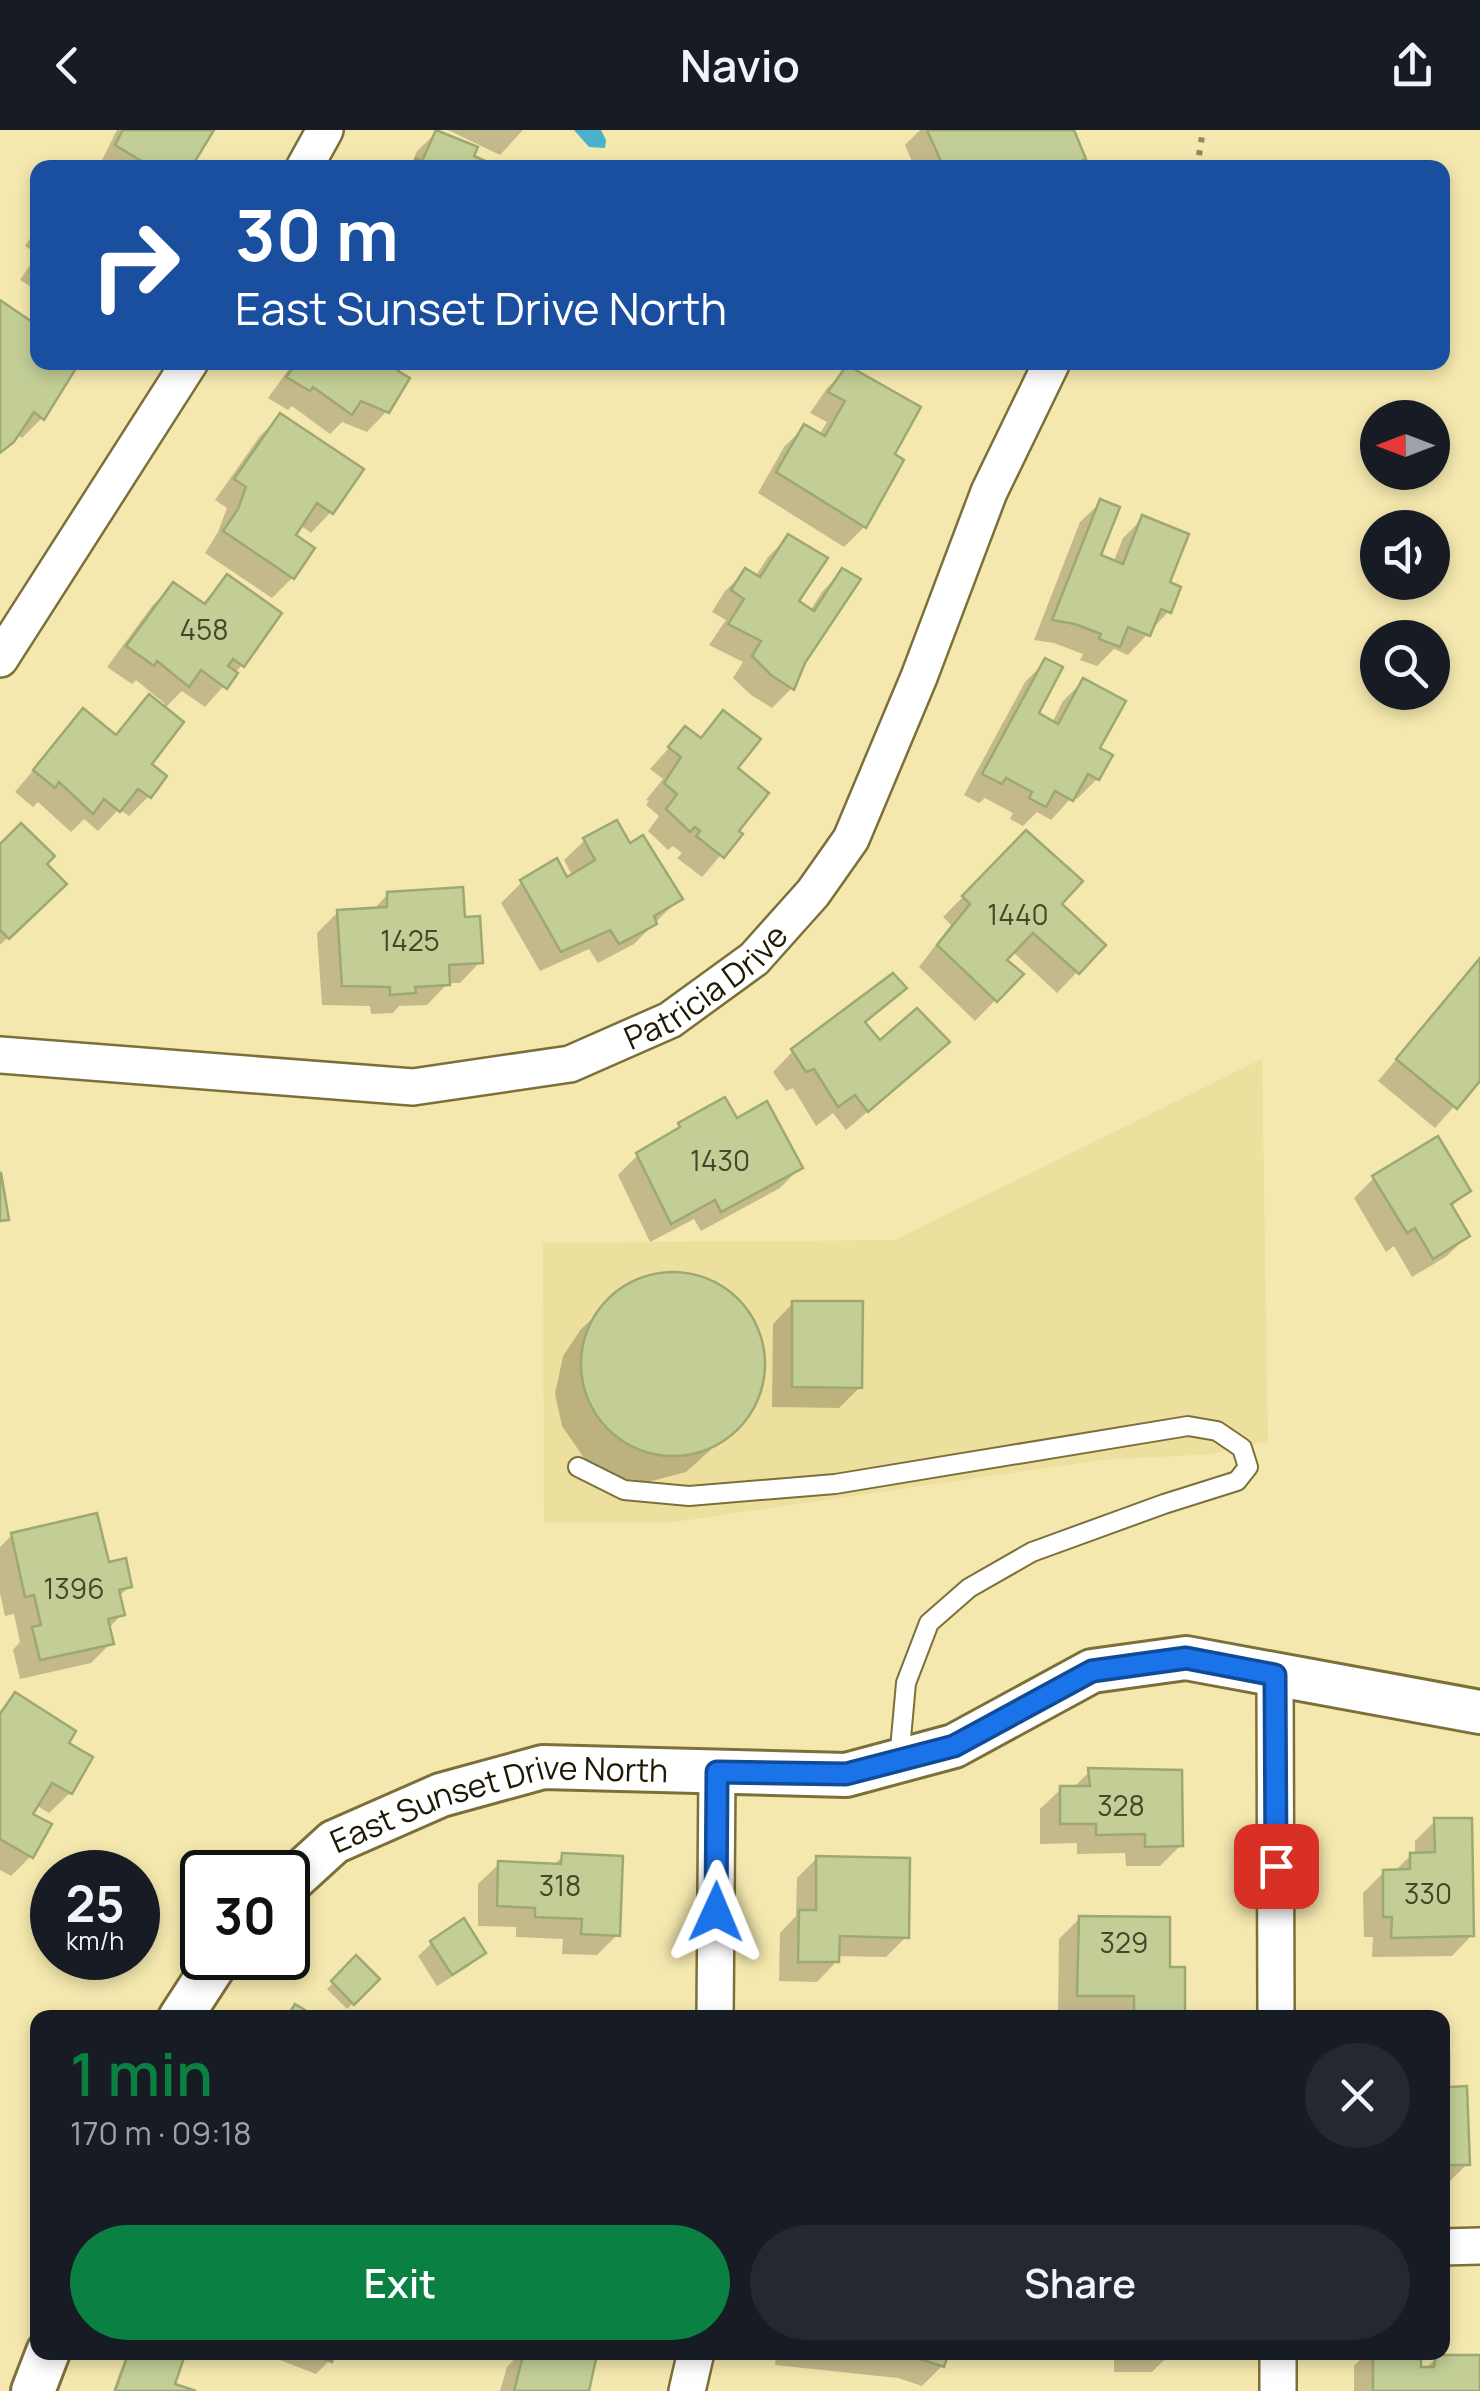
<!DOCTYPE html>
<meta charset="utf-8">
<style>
:root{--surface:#171b24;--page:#242831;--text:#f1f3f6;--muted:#9ea1a6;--accent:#0b8043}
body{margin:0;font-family:Manrope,sans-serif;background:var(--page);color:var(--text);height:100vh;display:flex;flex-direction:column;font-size:38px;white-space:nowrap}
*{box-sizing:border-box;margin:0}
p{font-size:32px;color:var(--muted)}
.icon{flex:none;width:55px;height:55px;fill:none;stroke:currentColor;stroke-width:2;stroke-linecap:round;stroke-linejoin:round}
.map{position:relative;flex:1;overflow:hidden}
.details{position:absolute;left:30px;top:1880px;width:1420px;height:350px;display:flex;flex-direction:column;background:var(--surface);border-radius:20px;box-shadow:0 5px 15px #0003}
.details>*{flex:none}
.guide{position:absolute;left:30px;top:30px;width:1420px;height:210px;border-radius:20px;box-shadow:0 5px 15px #0003;background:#1a4fa0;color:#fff;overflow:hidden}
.needle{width:65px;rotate:270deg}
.controls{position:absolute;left:1360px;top:270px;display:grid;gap:20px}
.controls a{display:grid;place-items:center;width:90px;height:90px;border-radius:50%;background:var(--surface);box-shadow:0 5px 15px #0003;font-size:50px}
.speed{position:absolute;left:30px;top:1720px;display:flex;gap:20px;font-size:50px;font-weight:700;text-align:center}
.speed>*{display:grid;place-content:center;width:130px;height:130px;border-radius:50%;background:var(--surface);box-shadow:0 5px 15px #0003;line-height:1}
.speed small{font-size:25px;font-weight:400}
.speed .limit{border:5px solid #111;border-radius:15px;background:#fff;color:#111}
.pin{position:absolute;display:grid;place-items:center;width:85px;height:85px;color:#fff;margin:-42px;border-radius:20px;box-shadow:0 5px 15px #0006}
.me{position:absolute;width:110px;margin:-55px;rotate:1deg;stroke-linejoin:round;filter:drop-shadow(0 0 8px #0008)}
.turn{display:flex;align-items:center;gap:35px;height:210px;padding:0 40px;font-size:45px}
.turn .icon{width:130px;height:130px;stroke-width:2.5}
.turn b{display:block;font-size:70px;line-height:85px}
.round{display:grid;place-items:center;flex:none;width:105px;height:105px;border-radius:52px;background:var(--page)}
.head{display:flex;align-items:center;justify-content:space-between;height:170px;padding:0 40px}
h1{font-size:60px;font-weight:600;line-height:75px;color:var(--accent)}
.button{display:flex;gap:20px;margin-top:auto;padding:20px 40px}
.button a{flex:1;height:115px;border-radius:60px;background:var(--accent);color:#fff;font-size:40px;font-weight:600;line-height:115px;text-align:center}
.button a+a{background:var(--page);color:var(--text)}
header{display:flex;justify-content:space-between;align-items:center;height:130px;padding:0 40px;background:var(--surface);font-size:45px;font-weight:600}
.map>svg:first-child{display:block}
.built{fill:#eddf9d}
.water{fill:#4ab1cb}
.shadow{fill:#0003}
.building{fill:#c2ce96;stroke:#9ea972;stroke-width:2.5}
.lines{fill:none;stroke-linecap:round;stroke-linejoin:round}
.service-casing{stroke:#7c703a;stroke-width:22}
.minor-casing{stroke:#7c703a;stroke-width:40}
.tertiary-casing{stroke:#7c703a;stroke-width:48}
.path{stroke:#918960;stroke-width:6;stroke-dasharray:5 8;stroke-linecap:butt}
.service{stroke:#fff;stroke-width:18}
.minor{stroke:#fff;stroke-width:35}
.tertiary{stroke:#fff;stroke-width:42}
.route-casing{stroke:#114b97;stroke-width:25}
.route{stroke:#1a73e8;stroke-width:18}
.labels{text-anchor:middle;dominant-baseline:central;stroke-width:9;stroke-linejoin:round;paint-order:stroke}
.number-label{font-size:28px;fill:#464628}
.street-label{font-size:32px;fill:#1d1903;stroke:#fff}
</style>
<header><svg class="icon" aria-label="back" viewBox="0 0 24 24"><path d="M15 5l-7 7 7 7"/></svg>Navio<svg class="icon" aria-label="share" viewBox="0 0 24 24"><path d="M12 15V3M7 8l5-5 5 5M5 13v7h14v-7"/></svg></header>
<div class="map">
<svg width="1480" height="2261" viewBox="0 0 1480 2261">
<rect width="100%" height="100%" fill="#f4e8ae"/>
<polygon class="built" points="1262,929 1268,1311 1213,1324 1101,1330 667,1393 544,1393 543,1113 895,1110"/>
<polygon class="water" points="574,0 601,0 606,10 605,18 589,17"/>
<g class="shadow">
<polygon points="117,0 212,0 187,38 98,38"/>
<polygon points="448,0 523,0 500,25"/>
<polygon points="920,0 1072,0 1083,28 1074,38 915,38 905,15"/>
<polygon points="438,1 471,27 495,38 410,38 417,21"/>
<polygon points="38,96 38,161 20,150 37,124 25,116"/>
<polygon points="0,173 38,232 42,288 22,308 16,304 0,322"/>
<polygon points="294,232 401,232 395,242 387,281 367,302 342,292 330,304 292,276 288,280 268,268"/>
<polygon points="848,238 891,325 901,330 864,397 844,417 758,363 784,317 804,297 819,305 827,292 810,283 827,258"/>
<polygon points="280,286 331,382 311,403 300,395 292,406 292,448 272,468 205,423 218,402 227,378 215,370 260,306"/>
<polygon points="1101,372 1098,427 1113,433 1123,408 1143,388 1167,454 1169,481 1128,525 1114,519 1097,536 1080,530 1083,524 1054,513 1034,510 1080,392"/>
<polygon points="788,407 796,472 810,481 822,462 842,441 792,558 772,578 751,565 733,548 743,532 709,515 726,490 712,482 725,461 746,441 755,447 768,427"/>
<polygon points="227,447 242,535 205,577 182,561 164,579 148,634 149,666 129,686 119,679 98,701 84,689 71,702 38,672 33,677 15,662 83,581 114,606 149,567 162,577 165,574 136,550 132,554 107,537 153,475 173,455 201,475"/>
<polygon points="1046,531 1036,584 1052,593 1063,571 1083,551 1097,619 1097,649 1077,669 1072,667 1051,690 1037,682 1023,696 1010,689 1013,683 985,668 979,673 964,665 1025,552"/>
<polygon points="723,583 734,638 736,701 739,704 702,747 677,728 682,723 673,716 668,720 648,701 659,686 646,675 649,671 646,670 663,649 650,639 686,599 699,609"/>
<polygon points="1026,703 1058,774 1102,816 1057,863 1012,821 1004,830 1020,845 975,891 919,837 951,795 943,787"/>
<polygon points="585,710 629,716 680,768 634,814 598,833 589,819 540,841 501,773 522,752 566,751 573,747 564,730"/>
<polygon points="0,717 44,734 63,754 0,815"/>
<polygon points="388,764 463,790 480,832 460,853 448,853 427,875 399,876 393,883 371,884 370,876 322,875 317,803 338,782 372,781"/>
<polygon points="1480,830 1480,947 1435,998 1378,951"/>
<polygon points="904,858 864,894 880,913 926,932 846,1000 833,983 816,996 793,958 786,961 773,942 793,921"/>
<polygon points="736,991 800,1038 780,1058 701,1101 694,1089 650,1112 618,1045 638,1025 665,1009 680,995"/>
<polygon points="1374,1048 1468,1061 1450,1078 1467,1106 1447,1126 1412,1147 1394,1116 1386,1122 1354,1068"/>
<polygon points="678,1145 709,1153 738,1174 756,1201 762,1236 755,1268 737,1296 686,1342 648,1352 614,1347 584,1328 562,1296 555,1264 563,1226 581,1199 627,1157 645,1149"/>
<polygon points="793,1173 860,1257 839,1278 772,1277 773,1194"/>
<polygon points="12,1405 107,1435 130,1456 118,1467 122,1484 108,1499 111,1513 91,1533 20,1549 13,1520 20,1512 14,1484 5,1486 0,1463 0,1417"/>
<polygon points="16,1565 66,1614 90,1628 70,1663 49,1683 36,1675 30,1685 31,1726 11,1746 0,1740 0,1581"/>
<polygon points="1090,1641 1181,1715 1160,1736 1126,1736 1125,1723 1077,1724 1077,1713 1040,1714 1040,1679 1061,1659 1072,1659"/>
<polygon points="1435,1691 1472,1805 1452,1826 1372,1827 1373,1807 1364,1807 1363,1763 1384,1742 1394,1742 1411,1725 1415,1725 1415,1711"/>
<polygon points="563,1726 617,1805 597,1825 562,1824 563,1809 516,1807 516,1797 478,1796 478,1754 499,1734 552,1736"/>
<polygon points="817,1728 906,1807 886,1827 837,1826 837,1831 817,1852 779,1851 780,1803 796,1786 797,1748"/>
<polygon points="1080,1788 1167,1840 1182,1888 1058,1885 1059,1809"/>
<polygon points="432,1813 483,1822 469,1836 437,1856 418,1826"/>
<polygon points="356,1828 377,1849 347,1879 327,1859"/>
<polygon points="1442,1927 1447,1959 1467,2034 1447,2054 1442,2054"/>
<polygon points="127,2222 184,2223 172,2255 189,2261 113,2261"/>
<polygon points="259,2222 332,2222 330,2230 316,2244"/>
<polygon points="521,2222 556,2222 586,2261 500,2261 507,2237"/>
<polygon points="776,2222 947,2222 942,2236 922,2256 898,2248 775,2235"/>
<polygon points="1114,2222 1172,2222 1152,2242 1114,2242"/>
<polygon points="1367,2222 1418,2222 1418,2239 1425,2239 1437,2227 1480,2228 1480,2261 1354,2261 1354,2236"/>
</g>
<g class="building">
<polygon points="123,0 214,0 191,38 153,38 115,15"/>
<polygon points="436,0 478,17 474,26 501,38 412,38 416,28 422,31"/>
<polygon points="927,0 1074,0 1086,29 1066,38 944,38"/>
<polygon points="0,170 38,196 38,232 80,232 44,290 34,282 14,312 0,323"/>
<polygon points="298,232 404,232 398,241 410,248 389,283 361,271 352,285 313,257 310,261 286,247"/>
<polygon points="847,235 921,277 895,324 904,330 866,398 776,342 804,294 825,306 845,271 828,262"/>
<polygon points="280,283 364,339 333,384 317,373 296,405 315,418 294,449 223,401 238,379 246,357 234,349"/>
<polygon points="1100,369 1120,377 1101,425 1123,434 1142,385 1189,404 1170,452 1181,457 1171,483 1161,479 1150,506 1128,497 1120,517 1099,509 1101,504 1075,494 1052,490"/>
<polygon points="788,404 828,428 799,471 814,481 842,438 861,449 805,533 794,560 771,545 752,526 761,511 728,494 744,469 731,460 745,438 760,447"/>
<polygon points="227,444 282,483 244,537 233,529 228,536 238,543 227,559 201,540 189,557 157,531 154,536 126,516 173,452 205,474"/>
<polygon points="1045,528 1063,537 1039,583 1058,594 1083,548 1126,571 1100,618 1113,625 1099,650 1088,644 1073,671 1055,661 1046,677 1029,668 1032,662 1006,648 1002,654 982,644"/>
<polygon points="149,564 184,592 152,634 167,646 151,668 138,659 120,682 104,669 93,684 59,652 55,658 33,640 83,578 116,605"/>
<polygon points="723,580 761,609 738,638 769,663 739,701 743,704 724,728 696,706 700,701 695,697 690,702 666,679 677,664 664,653 681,627 668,617 685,596 701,608"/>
<polygon points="617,690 630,713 643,705 683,769 654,786 657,794 619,814 610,800 561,822 520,750 557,728 567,747 595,730 583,708"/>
<polygon points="21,693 55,726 47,734 67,754 9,809 0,800 0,714"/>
<polygon points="1026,700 1083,751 1062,774 1106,815 1079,844 1033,803 1007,830 1024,844 997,872 937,815 970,774 962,766"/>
<polygon points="463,757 465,787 480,786 483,833 449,835 450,855 415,857 416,863 390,865 390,857 342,856 337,780 387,777 387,762"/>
<polygon points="1480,828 1480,951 1457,979 1396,929"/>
<polygon points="893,843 907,858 865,892 880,910 917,878 950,912 868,982 855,965 838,977 814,939 806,942 791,919"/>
<polygon points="725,967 737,988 767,971 803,1038 721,1082 715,1070 671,1094 636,1023 680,997 678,993"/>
<polygon points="1438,1006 1471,1061 1451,1074 1470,1106 1433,1129 1415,1098 1407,1103 1372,1046"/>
<polygon points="1,1043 9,1090 0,1091 0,1043"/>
<circle cx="673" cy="1234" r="92"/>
<polygon points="792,1171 863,1171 862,1258 792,1257"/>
<polygon points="97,1383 109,1432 126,1428 132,1457 119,1460 125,1485 108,1489 114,1514 40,1530 32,1497 41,1495 34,1465 25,1467 11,1403"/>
<polygon points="15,1562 76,1601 69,1613 93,1627 72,1664 52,1653 33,1684 52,1694 33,1728 0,1709 0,1584"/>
<polygon points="1088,1638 1182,1640 1183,1716 1145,1717 1145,1704 1096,1705 1096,1694 1060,1694 1060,1656 1090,1656"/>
<polygon points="1434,1688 1472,1688 1474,1806 1391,1808 1392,1787 1383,1787 1383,1740 1410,1739 1410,1723 1435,1722"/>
<polygon points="562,1723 623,1726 620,1806 581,1804 582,1789 535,1787 535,1778 497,1776 498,1731 561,1734"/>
<polygon points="816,1726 910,1728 909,1808 840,1806 839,1832 798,1832 799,1780 816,1780"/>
<polygon points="1079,1786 1170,1787 1170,1837 1185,1837 1185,1888 1134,1888 1134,1866 1077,1866"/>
<polygon points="464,1788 486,1823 452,1845 430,1811"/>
<polygon points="356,1825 380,1849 354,1875 331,1851"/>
<polygon points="295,1874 318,1888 286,1888"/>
<polygon points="1442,1924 1449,1924 1449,1957 1467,1956 1470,2035 1442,2035"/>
<polygon points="129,2222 186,2222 175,2254 196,2261 115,2261"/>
<polygon points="307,2222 335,2222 332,2232"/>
<polygon points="524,2222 568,2222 596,2229 589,2261 514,2261"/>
<polygon points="876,2222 949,2222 944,2237 920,2229"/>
<polygon points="1373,2222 1421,2222 1421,2237 1434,2237 1436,2225 1480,2225 1480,2261 1373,2261"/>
</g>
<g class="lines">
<defs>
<polyline id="service" points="578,1337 624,1360 689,1366 835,1354 1188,1296 1217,1301 1242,1318 1248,1337 1237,1351 1164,1374 1032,1422 969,1458 929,1493 906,1553 899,1630"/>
<g id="minor">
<polyline points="304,38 325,0"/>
<polyline points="0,529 190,232"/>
<path id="s1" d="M 0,925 L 413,957 L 570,934 L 670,890 L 754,829 L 813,763 L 851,709 L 919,547 L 989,362 L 1052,232"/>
<polyline points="1275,1545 1276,1888"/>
<polyline points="715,1888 717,1642"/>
<polyline points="1442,2117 1480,2116"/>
<polyline points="1278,2222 1278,2261"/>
<polyline points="687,2261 696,2222"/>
</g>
<g id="tertiary">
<path id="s2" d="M 288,1754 L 334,1712 L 441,1665 L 543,1637 L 846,1645 L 954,1616 L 1092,1541 L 1186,1528 L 1480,1582"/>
<polyline points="180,1888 219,1828"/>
<polyline points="33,2261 48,2222"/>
</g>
</defs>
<use href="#service" class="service-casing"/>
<use href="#minor" class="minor-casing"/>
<use href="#tertiary" class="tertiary-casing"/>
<polyline class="path" points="1197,38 1203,0"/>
<use href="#service" class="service"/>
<use href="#minor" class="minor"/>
<use href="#tertiary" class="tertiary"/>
</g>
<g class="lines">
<defs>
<polyline id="route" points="716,1782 717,1642 846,1644 954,1616 1092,1541 1186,1528 1275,1545 1276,1736"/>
</defs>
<use href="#route" class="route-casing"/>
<use href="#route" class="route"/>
</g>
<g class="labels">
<g class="number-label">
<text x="204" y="499">458</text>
<text x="1018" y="784">1440</text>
<text x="410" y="810">1425</text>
<text x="720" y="1030">1430</text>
<text x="74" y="1458">1396</text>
<text x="1121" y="1675">328</text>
<text x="560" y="1755">318</text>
<text x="1428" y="1763">330</text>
<text x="1124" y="1812">329</text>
</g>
<g class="street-label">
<text stroke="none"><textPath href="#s1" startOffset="730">Patricia Drive</textPath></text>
<text stroke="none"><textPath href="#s2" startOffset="235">East Sunset Drive North</textPath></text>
</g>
</g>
</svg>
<div class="controls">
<a><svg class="needle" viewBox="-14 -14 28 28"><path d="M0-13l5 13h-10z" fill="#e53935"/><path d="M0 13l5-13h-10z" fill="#9ea1a6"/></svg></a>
<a><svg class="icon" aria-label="sound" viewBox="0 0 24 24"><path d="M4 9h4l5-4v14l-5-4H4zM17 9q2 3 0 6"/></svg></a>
<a><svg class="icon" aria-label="search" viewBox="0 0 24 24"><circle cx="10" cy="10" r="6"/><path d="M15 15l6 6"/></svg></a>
</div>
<div class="speed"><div>25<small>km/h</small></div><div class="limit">30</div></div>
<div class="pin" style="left:1276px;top:1736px;background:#d93025"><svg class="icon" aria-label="arrive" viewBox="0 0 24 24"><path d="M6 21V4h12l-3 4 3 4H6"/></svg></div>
<svg class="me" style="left:716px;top:1782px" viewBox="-20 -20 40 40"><path d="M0-17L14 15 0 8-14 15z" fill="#1a73e8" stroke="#fff" stroke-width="4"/></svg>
<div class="guide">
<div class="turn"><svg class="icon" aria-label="right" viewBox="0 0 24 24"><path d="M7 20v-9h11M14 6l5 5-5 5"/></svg><div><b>30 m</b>East Sunset Drive North</div></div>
</div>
<section class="details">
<div class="head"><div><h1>1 min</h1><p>170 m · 09:18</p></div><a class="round"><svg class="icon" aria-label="close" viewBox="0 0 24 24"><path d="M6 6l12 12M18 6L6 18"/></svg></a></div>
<div class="button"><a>Exit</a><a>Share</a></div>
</section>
</div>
